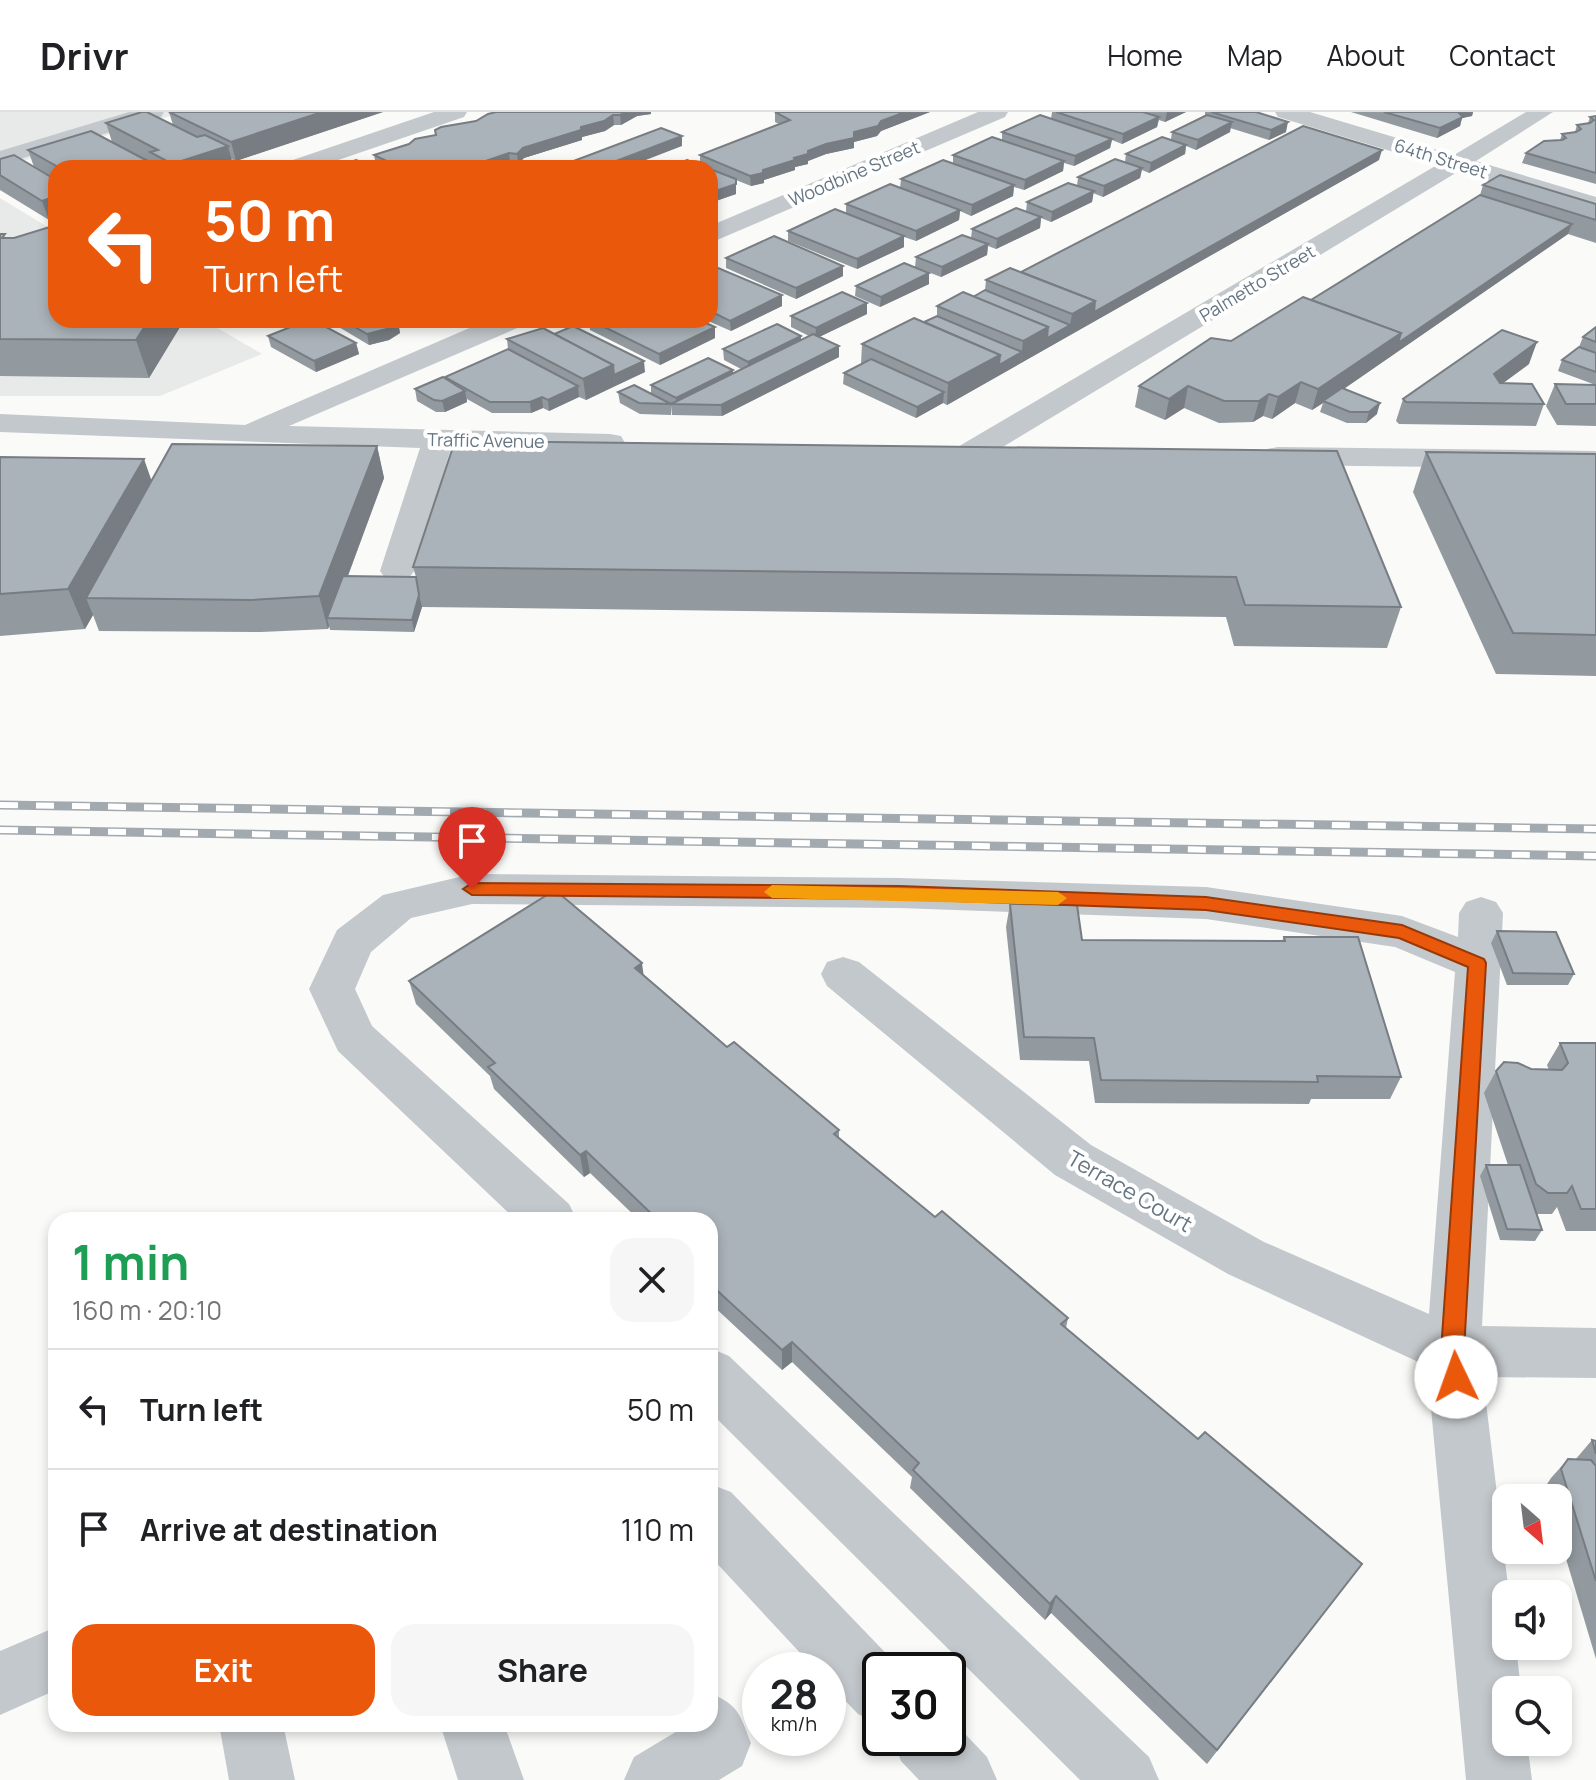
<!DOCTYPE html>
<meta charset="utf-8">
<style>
:root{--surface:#fff;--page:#f6f6f6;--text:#202124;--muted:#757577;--line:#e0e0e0;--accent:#ea580c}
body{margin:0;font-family:Manrope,sans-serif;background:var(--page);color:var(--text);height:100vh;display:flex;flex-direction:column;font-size:30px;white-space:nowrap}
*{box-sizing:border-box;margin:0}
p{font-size:26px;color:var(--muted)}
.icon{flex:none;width:44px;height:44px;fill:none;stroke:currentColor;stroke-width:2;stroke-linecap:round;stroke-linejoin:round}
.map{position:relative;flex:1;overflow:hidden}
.drawer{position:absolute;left:48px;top:1100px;width:670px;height:520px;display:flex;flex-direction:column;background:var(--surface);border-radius:24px;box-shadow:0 4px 12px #0003}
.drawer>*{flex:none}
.guide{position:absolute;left:48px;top:48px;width:670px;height:168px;border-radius:24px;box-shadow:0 4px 12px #0003;background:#ea580c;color:#fff;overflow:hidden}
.needle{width:52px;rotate:152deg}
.controls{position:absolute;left:1492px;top:1372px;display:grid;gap:16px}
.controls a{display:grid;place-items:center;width:80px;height:80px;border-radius:16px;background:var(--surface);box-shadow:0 4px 12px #0003;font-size:40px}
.speed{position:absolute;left:742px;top:1540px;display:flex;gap:16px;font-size:40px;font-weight:700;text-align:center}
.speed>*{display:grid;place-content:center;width:104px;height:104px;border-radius:50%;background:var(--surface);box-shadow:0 4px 12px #0003;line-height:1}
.speed small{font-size:20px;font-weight:400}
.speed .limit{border:4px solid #111;border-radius:12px;background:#fff;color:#111}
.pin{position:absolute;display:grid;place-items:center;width:68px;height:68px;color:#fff;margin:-82px -34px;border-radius:50% 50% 50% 0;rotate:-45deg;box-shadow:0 0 8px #0007}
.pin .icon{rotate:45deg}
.me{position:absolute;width:88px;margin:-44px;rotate:357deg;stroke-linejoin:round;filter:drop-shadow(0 0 6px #0008)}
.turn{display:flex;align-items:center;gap:28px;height:168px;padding:0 24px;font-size:36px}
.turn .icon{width:104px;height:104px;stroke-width:2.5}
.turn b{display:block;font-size:56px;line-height:68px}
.round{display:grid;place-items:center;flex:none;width:84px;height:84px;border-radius:24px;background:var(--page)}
.summary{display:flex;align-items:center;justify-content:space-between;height:136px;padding:0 24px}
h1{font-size:48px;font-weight:700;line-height:60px;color:#1e9e55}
.cta{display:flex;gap:16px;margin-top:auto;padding:16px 24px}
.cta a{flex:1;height:92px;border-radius:24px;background:var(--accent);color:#fff;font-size:32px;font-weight:700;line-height:92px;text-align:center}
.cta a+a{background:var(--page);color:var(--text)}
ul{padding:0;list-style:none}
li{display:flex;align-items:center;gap:24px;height:120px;padding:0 24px;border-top:2px solid var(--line)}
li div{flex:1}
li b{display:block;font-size:30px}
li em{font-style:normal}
header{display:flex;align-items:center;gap:48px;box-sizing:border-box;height:112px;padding:0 40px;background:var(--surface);border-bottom:2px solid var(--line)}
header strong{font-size:38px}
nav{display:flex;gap:44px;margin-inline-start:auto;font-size:28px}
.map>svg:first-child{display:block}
.built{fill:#e8e9e9}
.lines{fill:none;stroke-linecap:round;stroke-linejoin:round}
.minor{fill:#c3c8cc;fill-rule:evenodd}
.rail-casing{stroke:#a2aab0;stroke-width:9}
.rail{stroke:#fff;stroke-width:6;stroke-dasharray:18;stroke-linecap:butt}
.wall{fill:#929a9f}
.shaded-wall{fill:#777d82}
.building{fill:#aab3b9;stroke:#777d82;stroke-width:2}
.route{fill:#ea580c;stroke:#983908;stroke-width:2}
.slow{fill:#f59e0b}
.labels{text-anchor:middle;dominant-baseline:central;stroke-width:8;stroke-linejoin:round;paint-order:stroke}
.far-street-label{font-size:18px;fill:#657683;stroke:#fff}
.street-label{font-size:22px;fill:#657683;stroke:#fff}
</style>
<header>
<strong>Drivr</strong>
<nav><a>Home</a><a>Map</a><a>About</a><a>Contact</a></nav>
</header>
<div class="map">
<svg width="1596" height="1668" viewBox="0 0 1596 1668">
<rect width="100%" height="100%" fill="#fafaf8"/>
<g class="built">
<polygon points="0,0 183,0 0,56"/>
<polygon points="0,86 56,120 56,208 204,208 262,242 160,284 0,284"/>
</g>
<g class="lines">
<g class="minor">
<polygon points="129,0 164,0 161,5 0,53 0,39"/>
<polygon points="434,0 467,0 464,5 315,56 280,56 284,51"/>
<polygon points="978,0 1008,0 1005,5 710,131 710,114"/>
<polygon points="1275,0 1310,0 1454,43 1526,0 1553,0 1476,49 1596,85 1596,100 1459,59 983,347 972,349 961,347 956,340 961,333 1437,53 1278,5"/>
<polygon points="488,208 526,208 522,214 289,314 610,322 621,324 625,331 621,338 610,340 451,336 414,459 409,466 397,469 385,466 380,459 420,336 0,320 0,302 245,313"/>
<polygon points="1278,335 1596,339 1596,357 1278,353 1267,351 1262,344 1267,337"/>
<polygon points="472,762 899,766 1206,775 1402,804 1458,825 1459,801 1466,790 1481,785 1496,790 1503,801 1482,1214 1596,1216 1596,1266 1483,1265 1509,1482 1506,1482 1506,1534 1516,1534 1521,1578 1506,1578 1506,1630 1527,1630 1532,1668 1466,1668 1427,1254 1228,1162 1055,1063 827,874 821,862 827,850 843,845 859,850 1091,1033 1264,1130 1429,1202 1455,860 1395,835 1206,807 899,796 472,792 411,806 371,840 355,877 372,914 569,1092 577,1108 516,1108 338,939 309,877 337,818 383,783"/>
<polygon points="710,1236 729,1244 1149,1645 1159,1668 1080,1668 710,1300"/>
<polygon points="710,1372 731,1380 902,1558 880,1558 880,1612 858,1602 828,1571 828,1558 816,1558 710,1444"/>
<polygon points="56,1515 56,1578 0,1603 0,1539"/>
<path d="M 710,1581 C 739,1593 740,1603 751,1631 L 742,1654 L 719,1668 L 624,1668 L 634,1645 L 679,1618 L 676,1612 L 710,1612 Z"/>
<polygon points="948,1604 987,1645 997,1668 919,1668 901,1649 892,1626 948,1626"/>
<polygon points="219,1612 283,1612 295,1668 229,1668"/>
<polygon points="440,1612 504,1612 524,1668 458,1668"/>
</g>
<defs>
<g id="rail">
<polyline points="0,693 1596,717"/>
<polyline points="0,718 1596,744"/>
</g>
</defs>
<use href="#rail" class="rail-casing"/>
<use href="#rail" class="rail"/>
</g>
<g class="wall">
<polygon points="169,0 383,0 236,49 231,47 233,53 223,56 56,56 56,106 49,108 0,78 0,47 34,55 28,38 153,52 112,30 106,11 173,13"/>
<polygon points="496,0 651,0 651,2 637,4 621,13 614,13 605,19 582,25 582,28 524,46 518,52 510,51 497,56 382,56 376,53 374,43 436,23 476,9"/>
<polygon points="775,0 930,0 881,19 877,24 854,30 854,36 826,42 808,49 808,52 795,55 795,58 764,68 764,71 751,74 736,68 736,82 710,91 710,56 667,56 700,53 700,43 779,12 775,10"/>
<polygon points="1052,0 1186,0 1165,10 1159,8 1157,15 1122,32 1112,28 1110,36 1074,54 1064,51 1063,59 1024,78 1014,75 1013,84 971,104 960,99 959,108 916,129 904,125 904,135 857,157 788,129 788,119 846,102 846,92 900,76 901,67 953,51 953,43 1002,28 1002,20 1051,7"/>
<polygon points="1205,0 1256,0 1286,20 1269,28 1230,16 1230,20 1196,38 1186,34 1185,42 1149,61 1142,58 1140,66 1103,85 1093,81 1092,90 1051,110 1041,106 1040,116 996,137 988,134 987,143 941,165 915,155 916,145 971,126 972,117 1026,100 1027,90 1077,74 1078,65 1125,50 1126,42 1171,27 1172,20 1205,3"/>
<polygon points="1351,0 1473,0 1472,4 1462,6 1460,14 1437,26"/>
<polygon points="1596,4 1596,72 1522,51 1526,41 1560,28 1562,22 1575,20 1577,13 1588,11 1590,5"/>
<polygon points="1379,48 947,293 943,291 916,306 843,272 844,261 861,252 862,232 924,210 937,204 937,194 973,185 985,178 986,168 1021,160"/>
<polygon points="1483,73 1596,92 1596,131 1568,122 1343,277 1377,302 1366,311 1347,311 1320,300 1323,291 1312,298 1295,291 1272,307 1263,304 1253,310 1219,311 1184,296 1165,308 1135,295 1139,274 1231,229 1311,188 1480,83"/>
<polygon points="0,122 7,126 14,126 180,215 149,266 0,264"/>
<polygon points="726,146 843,154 843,164 796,187 726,156"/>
<polygon points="710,153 782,183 782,194 731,219 706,208 710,208"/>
<polygon points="929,172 880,195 855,184 856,174"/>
<polygon points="867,202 819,225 839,245 722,304 672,303 671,294 671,303 640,302 620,291 618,280 651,282 651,273 733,258 733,261 741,257 724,248 723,237 801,224 801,228 809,224 791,215 791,204"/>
<polygon points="327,208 395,208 398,210 400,221 389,228 369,233"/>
<polygon points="408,208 432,208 429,212 417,213"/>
<polygon points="589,208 715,226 660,253 590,218"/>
<polygon points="1596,215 1596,314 1557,313 1546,294 1555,272 1593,272 1558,259 1562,248 1579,235 1583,225"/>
<polygon points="554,222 645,260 586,288 579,285 549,299 543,296 531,301 492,301 467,287 467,290 445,300 436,300 417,289 415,277 446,267 445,265 508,237 507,227"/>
<polygon points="268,224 356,231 359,242 316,260 271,235"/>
<polygon points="1529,252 1503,271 1544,292 1536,314 1399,312 1396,309 1403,287"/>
<polygon points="377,334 384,366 348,464 416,465 413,455 1337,339 1401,495 1387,536 1234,534 1226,505 422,495 414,520 330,518 329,514 328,517 261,520 99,519 93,503 85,517 0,524 0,345 152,369"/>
<polygon points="1426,340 1596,342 1596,564 1496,562 1413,380"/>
<polygon points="1010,792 1082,828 1282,829 1284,825 1401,965 1390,987 1311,987 1309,992 1095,991 1089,949 1020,948 1006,815"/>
<polygon points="1497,819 1574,862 1568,873 1507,873 1491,831"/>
<polygon points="643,863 727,935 839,1018 839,1026 935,1105 1068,1206 1066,1216 1349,1469 1207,1652 1051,1501 1045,1508 910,1376 912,1365 792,1250 782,1258 710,1191 710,1108 639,1108 590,1061 584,1065 494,977 490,964 416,892 409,869"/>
<polygon points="1560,931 1596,931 1596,1119 1566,1119 1557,1095 1552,1102 1537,1102 1542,1118 1535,1129 1500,1128 1480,1064 1486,1053 1508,1053 1484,981 1496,959 1531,957 1549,958 1547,953"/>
<polygon points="1592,1328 1596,1329 1596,1547 1558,1420 1558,1386 1548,1386 1545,1375 1551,1366 1568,1347 1575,1348"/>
</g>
<g class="shaded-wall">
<polygon points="322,0 383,0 236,49 231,30"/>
<polygon points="627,0 651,0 651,2 637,4 621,13 620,3"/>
<polygon points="905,0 930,0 881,19 877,24 854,30 854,36 826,42 808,49 808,52 795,55 795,58 764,68 764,71 751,74 750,64 808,39"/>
<polygon points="1167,0 1186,0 1165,10"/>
<polygon points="1457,0 1473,0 1472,4 1462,6 1460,14 1437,26 1440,16"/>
<polygon points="613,3 614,13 605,19 582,25 582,28 524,46 518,52 517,42 523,36"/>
<polygon points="1159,5 1157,15 1122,32 1123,22"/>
<polygon points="1232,10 1230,20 1196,38 1198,28"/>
<polygon points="1288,10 1286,20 1269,28 1271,18"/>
<polygon points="682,24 682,34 625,56 598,56"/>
<polygon points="1112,27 1110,36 1074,54 1075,44"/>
<polygon points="1186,33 1185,42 1149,61 1151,51"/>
<polygon points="228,34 233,53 223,56 173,56 172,52"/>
<polygon points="1382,38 1379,48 1021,251 1023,229 1048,215 1070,213 1072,202"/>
<polygon points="509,41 510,51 497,56 481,56 480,51"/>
<polygon points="1064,49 1063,59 1024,78 1025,68"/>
<polygon points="1142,56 1140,66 1103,85 1104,74"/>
<polygon points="736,72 736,82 710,91 710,81"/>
<polygon points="1014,73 1013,84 971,104 972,93"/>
<polygon points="1094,79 1092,90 1051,110 1052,100"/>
<polygon points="50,86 56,102 56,106 49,108 42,89"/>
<polygon points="960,98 959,108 916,129 916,119"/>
<polygon points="1041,105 1040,116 996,137 997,127"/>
<polygon points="1572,112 1568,122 1325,290 1323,289 1323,291 1312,298 1318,277 1401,221"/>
<polygon points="904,124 904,135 857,157 857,147"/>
<polygon points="988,132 987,143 941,165 942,155"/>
<polygon points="843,154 843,164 796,187 796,176"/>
<polygon points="929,161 929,172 880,195 881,185"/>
<polygon points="782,183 782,194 731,219 730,209"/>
<polygon points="867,191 867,202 815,227 816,216"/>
<polygon points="149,208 178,208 180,215 149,266 136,228"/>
<polygon points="398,210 400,221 389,228 369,233 367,222"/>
<polygon points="715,215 715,226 660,253 659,242"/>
<polygon points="801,224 801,235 748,261 748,250"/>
<polygon points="1537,230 1529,252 1487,283 1494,262"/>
<polygon points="356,231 359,242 316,260 314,249"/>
<polygon points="839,234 839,245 722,304 721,293"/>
<polygon points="1022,240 1021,251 947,293 948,271 1000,243"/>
<polygon points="644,249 645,260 615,274 614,263"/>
<polygon points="613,253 615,274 586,288 583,267"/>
<polygon points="733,258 733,269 676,292 676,286"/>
<polygon points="1301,270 1295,291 1272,307 1278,285"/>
<polygon points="578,274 579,285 549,299 548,288"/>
<polygon points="1188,274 1184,296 1165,308 1169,287"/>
<polygon points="465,279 467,290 445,300 442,289"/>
<polygon points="944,280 943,291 916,306 917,295"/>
<polygon points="1269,282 1263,304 1253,310 1259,289"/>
<polygon points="542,285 543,296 531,301 530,290"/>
<polygon points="1380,291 1377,302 1366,311 1369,300"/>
<polygon points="377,334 384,366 332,506 327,506 329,514 328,517 319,484"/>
<polygon points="144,347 158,387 86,486 93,503 85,517 68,477"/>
<polygon points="419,483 422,495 414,520 412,508"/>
<polygon points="642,851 645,874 635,856"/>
<polygon points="586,1039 590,1061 584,1065 580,1043"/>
<polygon points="792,1230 792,1250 782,1258 782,1238"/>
<polygon points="1056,1484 1051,1501 1045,1508 1050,1492"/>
</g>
<g class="building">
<polygon points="142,0 147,0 197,25 205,23 228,34 172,52 150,40 158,38 106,11"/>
<polygon points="169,0 322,0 231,30"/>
<polygon points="496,0 627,0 620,3 613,3 604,9 581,15 581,18 523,36 517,42 509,41 480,51 488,55 485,56 401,56 374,43 409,32 415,27 436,23 435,18 441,15 476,9 488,2"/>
<polygon points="775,0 905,0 881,9 878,14 854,20 854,26 826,32 808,39 808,42 794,46 795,48 763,58 763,61 750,64 700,43 790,8"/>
<polygon points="1056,0 1143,0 1159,5 1123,22"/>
<polygon points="1211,0 1256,0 1288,10 1271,18"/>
<polygon points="1384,0 1458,0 1463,5 1440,16"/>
<polygon points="1040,3 1112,27 1075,44 1002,20"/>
<polygon points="1207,3 1232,10 1198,28 1172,20"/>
<polygon points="1596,4 1596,61 1526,41 1544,29 1562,28 1566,26 1562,22 1576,20 1581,17 1577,13 1590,11 1594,8 1590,5"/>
<polygon points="1303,14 1382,38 1094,200 1095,189 1021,160"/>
<polygon points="661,16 682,24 598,56 555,56"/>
<polygon points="91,19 159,55 60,56 28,38"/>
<polygon points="992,25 1064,49 1025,68 953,43"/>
<polygon points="1162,25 1186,33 1151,51 1126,42"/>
<polygon points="14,43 56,68 56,89 50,86 42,89 0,63 0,47"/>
<polygon points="1115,47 1142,56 1104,74 1078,65"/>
<polygon points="356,48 374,56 335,56"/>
<polygon points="687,48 707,56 667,56"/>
<polygon points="943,48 1014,73 972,93 901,67"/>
<polygon points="710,57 736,67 736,72 710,81"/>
<polygon points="1500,63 1596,92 1596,108 1483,73"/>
<polygon points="1068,71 1094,79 1052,100 1027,90"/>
<polygon points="890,72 960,98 916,119 846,92"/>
<polygon points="1480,83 1572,112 1398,231 1401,221 1311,188"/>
<polygon points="1016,96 1041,105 997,127 972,117"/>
<polygon points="835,97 904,124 857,147 788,119"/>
<polygon points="56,113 56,208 149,208 136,228 0,227 0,122 5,122 2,126 14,126"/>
<polygon points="962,123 988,132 942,155 916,145"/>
<polygon points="774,124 843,154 796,176 726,146"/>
<polygon points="904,151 929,161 881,185 856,174"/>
<polygon points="710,153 711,153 782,183 730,209 710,199"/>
<polygon points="1010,156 1095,189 1072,202 986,168"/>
<polygon points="985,178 1070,213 1047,226 1048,215 973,185"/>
<polygon points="842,180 867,191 816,216 791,204"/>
<polygon points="963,180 1048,215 1023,229 937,194"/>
<polygon points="1303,185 1401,221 1318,277 1301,270 1278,285 1269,282 1259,289 1224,289 1188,274 1169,287 1139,274 1211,226 1231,229"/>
<polygon points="937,204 1022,240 999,253 1000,243 924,210"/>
<polygon points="914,206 1000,243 948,271 862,232"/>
<polygon points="308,208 313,208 356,231 314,249 268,224"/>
<polygon points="343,208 395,208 398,210 387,217 367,222"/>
<polygon points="590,208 699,208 715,215 659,242"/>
<polygon points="777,212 801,224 748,250 723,237"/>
<polygon points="573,214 644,249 614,263 613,253 554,222"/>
<polygon points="1596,215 1596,230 1583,225"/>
<polygon points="543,216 613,253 583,267 507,227"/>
<polygon points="1502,218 1537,230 1494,262 1500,271 1532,272 1544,292 1406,290 1403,287"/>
<polygon points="813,222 839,234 721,293 671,292"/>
<polygon points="1579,235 1596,241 1596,260 1562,248"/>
<polygon points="508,237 578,274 548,288 542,285 530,290 490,290 445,265"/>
<polygon points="708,246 733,258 676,286 651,273"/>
<polygon points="871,247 944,280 917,295 844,261"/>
<polygon points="443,265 465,279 442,289 434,288 415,277"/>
<polygon points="1555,272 1596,273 1596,292 1566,292"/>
<polygon points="634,273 671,292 639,291 618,280"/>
<polygon points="1342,276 1380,291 1369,300 1350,300 1323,289"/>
<polygon points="455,329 1337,339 1401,495 1245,493 1236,465 413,455"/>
<polygon points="172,332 377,334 319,484 251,488 86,486"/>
<polygon points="1426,340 1596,342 1596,523 1513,521"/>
<polygon points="0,345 144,347 68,477 0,482"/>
<polygon points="343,464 416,465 419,483 412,508 327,506"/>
<polygon points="555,778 642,851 635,856 727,935 734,930 839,1018 834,1022 935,1105 942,1099 1068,1206 1061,1212 1198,1327 1205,1320 1362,1452 1217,1638 1056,1484 1050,1492 913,1358 919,1351 792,1230 782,1238 710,1172 710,1108 658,1108 586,1039 580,1043 488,955 495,951 409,869"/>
<polygon points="1010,792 1077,793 1082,828 1285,829 1284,825 1358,825 1401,965 1317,964 1318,970 1101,968 1094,926 1024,925"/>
<polygon points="1497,819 1556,820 1574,862 1513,861"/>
<polygon points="1560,931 1596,931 1596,1097 1581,1097 1572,1074 1567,1081 1548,1081 1536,1072 1496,959 1504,950 1518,951 1531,957 1562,958 1568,951"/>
<polygon points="1486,1053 1520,1053 1542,1118 1507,1117"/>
<polygon points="1592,1328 1596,1329 1596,1342"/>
<polygon points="1568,1347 1591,1348 1596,1354 1596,1469 1561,1357"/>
</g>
<polygon class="route" points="472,771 899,774 1206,785 1402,813 1484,847 1486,851 1464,1239 1467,1265 1464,1273 1456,1276 1448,1273 1441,1239 1468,855 1399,826 1206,798 899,787 472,783 463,777"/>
<polygon class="slow" points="772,773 1058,780 1067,786 1058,793 772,786 764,780"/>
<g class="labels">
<g class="far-street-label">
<text transform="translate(1441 46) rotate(17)">64th Street</text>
<text transform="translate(854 61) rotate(-23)">Woodbine Street</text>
<text transform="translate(1257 171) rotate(-31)">Palmetto Street</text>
<text transform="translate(486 328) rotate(1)">Traffic Avenue</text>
</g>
<g class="street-label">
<text transform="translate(1130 1079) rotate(30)">Terrace Court</text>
</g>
</g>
</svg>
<div class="controls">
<a><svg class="needle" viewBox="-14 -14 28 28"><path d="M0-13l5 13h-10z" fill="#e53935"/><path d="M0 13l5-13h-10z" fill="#757577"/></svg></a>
<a><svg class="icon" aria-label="sound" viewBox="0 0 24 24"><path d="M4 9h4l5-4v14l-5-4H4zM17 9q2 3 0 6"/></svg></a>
<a><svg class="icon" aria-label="search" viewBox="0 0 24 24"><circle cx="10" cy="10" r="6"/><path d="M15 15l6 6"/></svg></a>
</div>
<div class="speed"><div>28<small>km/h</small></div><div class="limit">30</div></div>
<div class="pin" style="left:472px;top:777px;background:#d93025"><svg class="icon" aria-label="arrive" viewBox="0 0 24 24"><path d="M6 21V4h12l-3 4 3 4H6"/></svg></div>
<svg class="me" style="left:1456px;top:1265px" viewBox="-20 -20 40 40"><circle r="19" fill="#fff"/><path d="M0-13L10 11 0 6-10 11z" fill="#ea580c"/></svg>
<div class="guide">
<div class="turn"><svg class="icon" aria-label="left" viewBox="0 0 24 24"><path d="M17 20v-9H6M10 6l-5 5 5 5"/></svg><div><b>50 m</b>Turn left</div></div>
</div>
<section class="drawer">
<div class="summary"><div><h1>1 min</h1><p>160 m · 20:10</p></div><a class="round"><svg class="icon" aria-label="close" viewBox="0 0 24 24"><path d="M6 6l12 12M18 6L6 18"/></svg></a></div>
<ul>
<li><svg class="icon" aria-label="left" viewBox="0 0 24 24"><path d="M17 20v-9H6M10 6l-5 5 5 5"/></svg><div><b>Turn left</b></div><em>50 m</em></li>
<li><svg class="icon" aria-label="arrive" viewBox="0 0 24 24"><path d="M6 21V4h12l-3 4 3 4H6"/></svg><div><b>Arrive at destination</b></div><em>110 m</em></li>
</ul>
<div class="cta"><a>Exit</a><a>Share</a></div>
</section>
</div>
